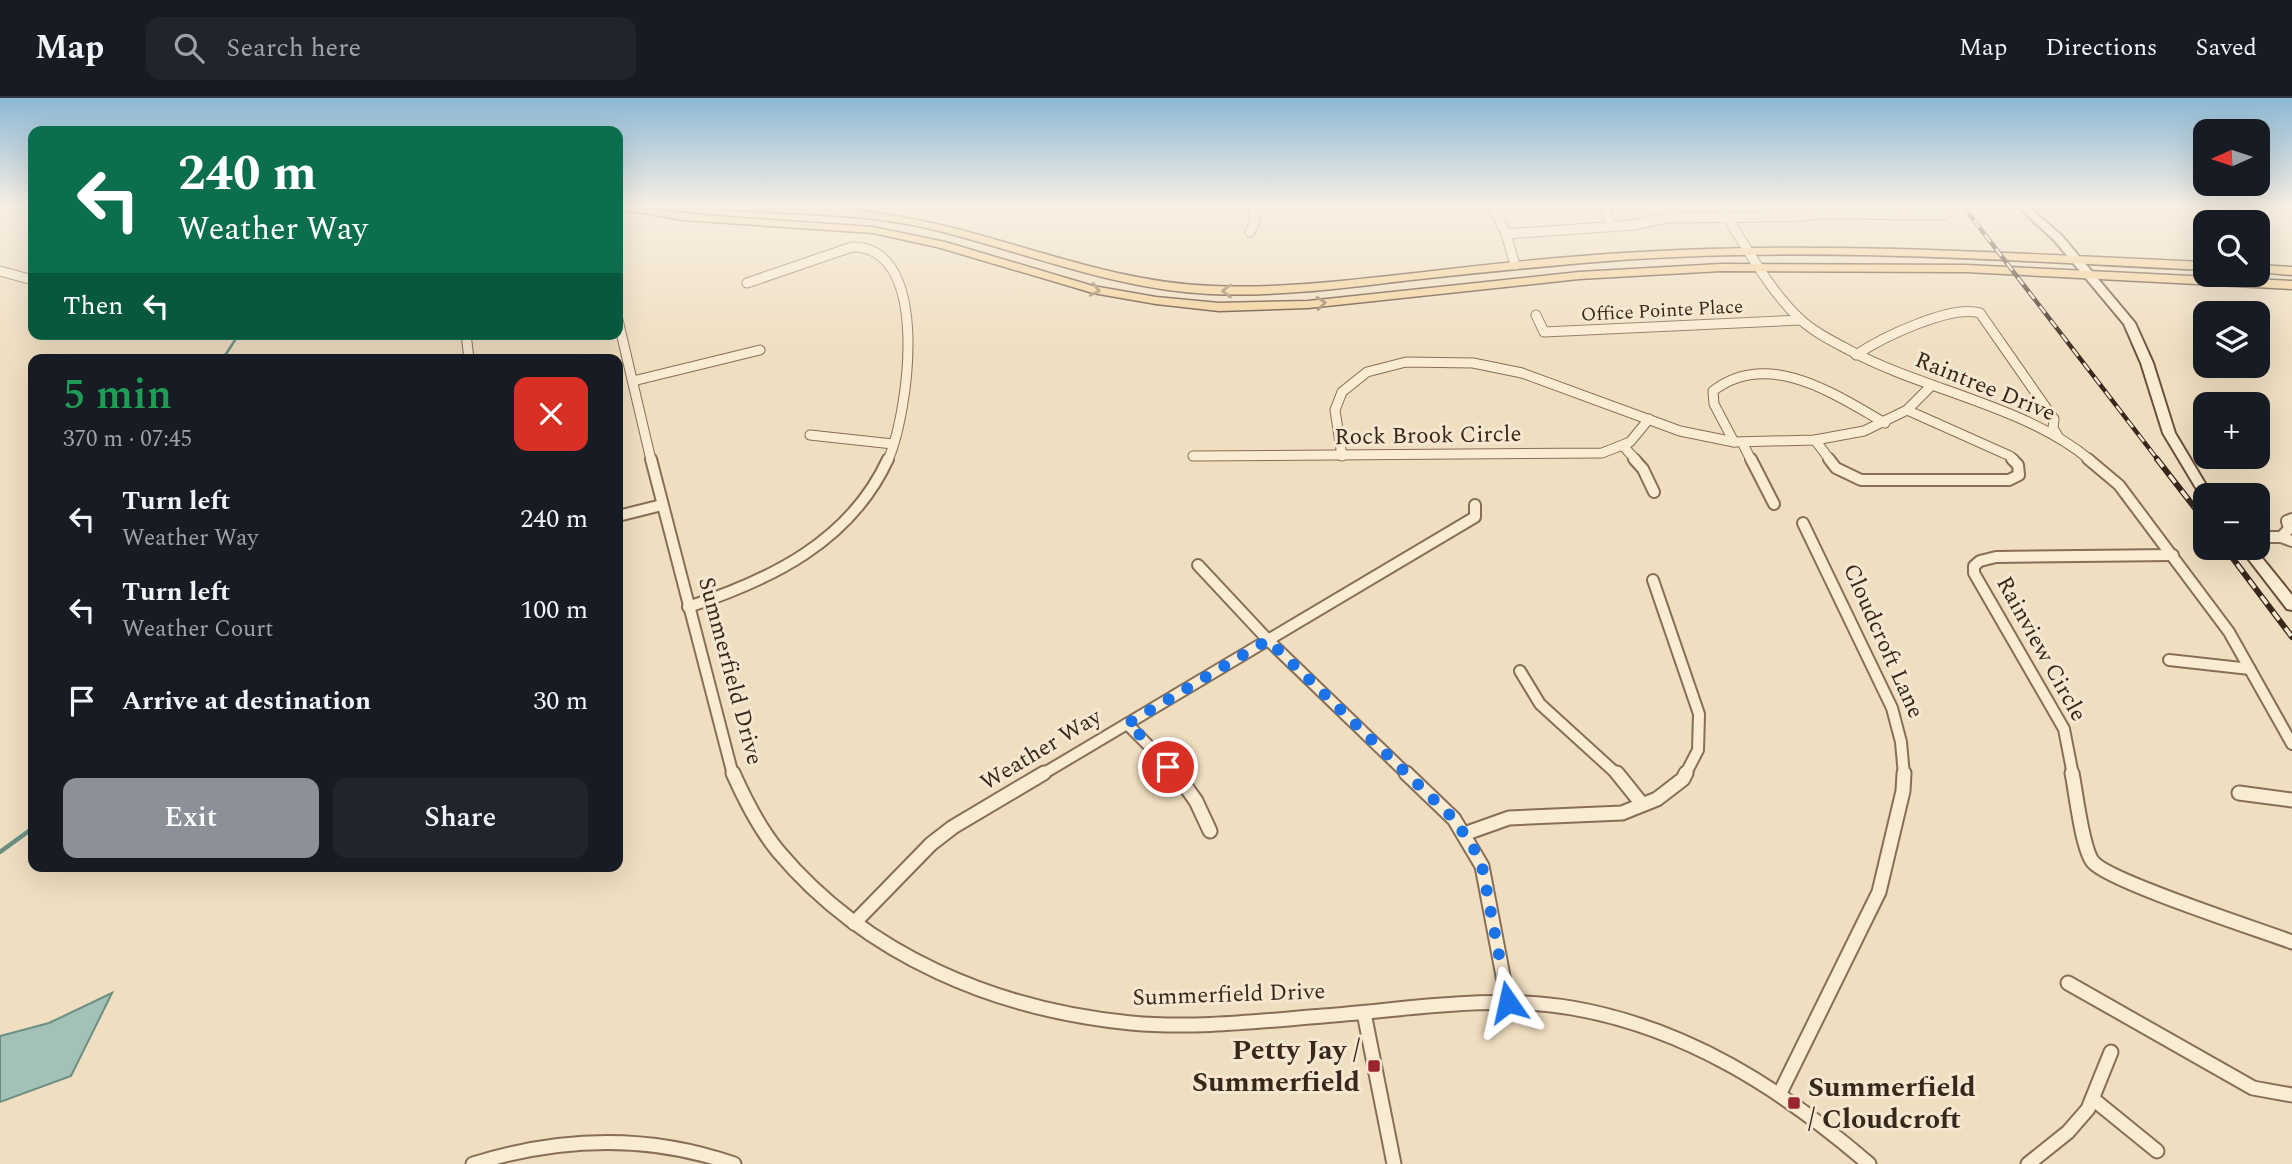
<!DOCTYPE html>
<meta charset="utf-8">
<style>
:root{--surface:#171b24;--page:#20242c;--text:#f1f3f6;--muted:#9ea1a6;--line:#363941;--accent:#8c9099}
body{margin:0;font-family:Spectral,serif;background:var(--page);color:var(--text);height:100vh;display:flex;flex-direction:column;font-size:26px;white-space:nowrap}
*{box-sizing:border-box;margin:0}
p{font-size:23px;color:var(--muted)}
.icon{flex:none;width:38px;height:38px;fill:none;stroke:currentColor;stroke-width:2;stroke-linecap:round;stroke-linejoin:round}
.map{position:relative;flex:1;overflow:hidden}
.panel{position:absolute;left:28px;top:256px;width:595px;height:518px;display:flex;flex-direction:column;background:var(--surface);border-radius:14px;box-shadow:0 7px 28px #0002}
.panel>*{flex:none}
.top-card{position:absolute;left:28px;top:28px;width:595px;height:214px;border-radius:14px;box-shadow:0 7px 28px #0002;background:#0b6e4f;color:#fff;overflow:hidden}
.needle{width:46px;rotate:267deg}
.fabs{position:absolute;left:2193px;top:21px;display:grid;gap:14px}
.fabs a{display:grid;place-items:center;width:77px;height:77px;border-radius:14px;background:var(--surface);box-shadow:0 7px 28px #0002;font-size:35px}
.pin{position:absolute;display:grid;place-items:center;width:60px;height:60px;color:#fff;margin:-30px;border:4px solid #fff;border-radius:50%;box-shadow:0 2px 7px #0007}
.me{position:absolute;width:77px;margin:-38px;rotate:349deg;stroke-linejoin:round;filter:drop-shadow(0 0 5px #0008)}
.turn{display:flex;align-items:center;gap:24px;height:147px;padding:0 35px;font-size:32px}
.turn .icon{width:91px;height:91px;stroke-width:2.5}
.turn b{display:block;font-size:49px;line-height:60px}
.then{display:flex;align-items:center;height:66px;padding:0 35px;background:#0003;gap:14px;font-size:26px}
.round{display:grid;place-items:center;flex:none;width:74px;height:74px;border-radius:14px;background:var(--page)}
.overview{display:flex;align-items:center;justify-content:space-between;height:119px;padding:0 35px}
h1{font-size:42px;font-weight:600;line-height:52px;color:#1e9e55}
.cta{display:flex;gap:14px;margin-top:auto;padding:14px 35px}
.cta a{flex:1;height:80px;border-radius:14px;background:var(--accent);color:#fff;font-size:28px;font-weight:600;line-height:80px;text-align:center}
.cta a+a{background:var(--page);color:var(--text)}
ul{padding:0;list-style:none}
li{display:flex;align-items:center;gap:21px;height:91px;padding:0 35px}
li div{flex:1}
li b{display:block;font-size:26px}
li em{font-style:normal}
header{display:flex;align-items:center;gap:42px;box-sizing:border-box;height:98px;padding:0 35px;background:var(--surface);border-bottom:2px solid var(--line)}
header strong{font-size:33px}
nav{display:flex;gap:38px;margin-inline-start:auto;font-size:24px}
.search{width:490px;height:63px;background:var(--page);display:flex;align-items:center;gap:18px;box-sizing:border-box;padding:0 24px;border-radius:14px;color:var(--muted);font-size:26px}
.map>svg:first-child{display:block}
.water{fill:#a3c1b6;stroke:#6a8f83;stroke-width:2}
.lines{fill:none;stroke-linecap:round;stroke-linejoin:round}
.stream-far1{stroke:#6a8f83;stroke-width:2.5}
.stream{stroke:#6a8f83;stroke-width:4.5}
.street-far2-casing{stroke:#896e57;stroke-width:11}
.street-far1-casing{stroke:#896e57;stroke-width:14}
.street-casing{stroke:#896e57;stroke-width:17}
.secondary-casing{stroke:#6a4f3b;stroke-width:4}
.primary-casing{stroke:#563d2c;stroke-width:3}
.street-far2{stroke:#faebd3;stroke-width:9}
.street-far1{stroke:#faebd3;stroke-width:10}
.street{stroke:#faebd3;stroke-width:13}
.secondary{fill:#faebd3;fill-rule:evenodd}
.primary{fill:#f4d096;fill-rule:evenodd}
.rail-far1-casing{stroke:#38281c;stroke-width:4.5}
.rail-casing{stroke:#38281c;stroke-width:6}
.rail-far1{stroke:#f6e8d0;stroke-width:2.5;stroke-dasharray:9;stroke-linecap:butt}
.rail{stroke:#f6e8d0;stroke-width:3.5;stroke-dasharray:10;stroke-linecap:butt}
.oneway{stroke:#967c59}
.route{stroke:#1a73e8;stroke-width:12;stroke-dasharray:0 21.6}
.poi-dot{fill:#9a252f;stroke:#f6e8d0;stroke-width:2.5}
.labels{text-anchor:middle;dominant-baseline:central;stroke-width:6;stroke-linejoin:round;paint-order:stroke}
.far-street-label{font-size:19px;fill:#38281c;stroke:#f6e8d0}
.street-label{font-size:23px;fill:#38281c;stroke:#f6e8d0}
.near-poi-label{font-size:28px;font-weight:bold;fill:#38281c;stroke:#f6e8d0;text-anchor:end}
</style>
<header>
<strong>Map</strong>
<div class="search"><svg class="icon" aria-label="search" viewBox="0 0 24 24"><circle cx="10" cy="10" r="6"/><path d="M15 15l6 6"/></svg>Search here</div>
<nav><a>Map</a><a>Directions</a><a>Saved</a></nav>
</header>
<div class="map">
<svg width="2292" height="1066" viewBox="0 0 2292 1066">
<rect width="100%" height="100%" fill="#efdec0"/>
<polygon class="water" points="112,895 71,978 0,1004 0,938 49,925"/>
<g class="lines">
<g class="stream-far1">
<polyline points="0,108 33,114"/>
<polyline points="216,261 226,256 239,236"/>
</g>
<polyline class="stream" points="0,754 33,730"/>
<defs>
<g id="street-far2">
<polyline points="1492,108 1506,136 1515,167"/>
<polyline points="1603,108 1612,129"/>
<path d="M 1720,108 C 1745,146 1767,190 1800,221 C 1814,234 1832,243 1849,252 C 1923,292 2026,308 2090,362"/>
<polyline points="1250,134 1255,123 1253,108"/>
<polyline points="1506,136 1634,127 1667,120 1788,119 1821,116 1945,117"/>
<polyline points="0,173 33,182"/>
<path d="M 747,185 L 852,149 C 933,148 908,317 888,362"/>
<polyline points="1536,217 1544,234 1801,222"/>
<polyline points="618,222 651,362"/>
<polyline points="466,236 469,261"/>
<path d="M 1856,257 C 1881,240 1951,206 1980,215 L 2054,321 L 2053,330 L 2059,340"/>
<polyline points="633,283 760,252"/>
<polyline points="1907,312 2010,358 2014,362"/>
<polyline points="810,337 893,346"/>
<polyline points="1815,342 1830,362"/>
<path d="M 1734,344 L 1714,306 L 1713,293 C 1768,250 1836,297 1885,325"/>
<polyline points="1742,344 1751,362"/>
<polyline points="1624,349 1636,362"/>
<polyline points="1193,358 1602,355 1630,344 1649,321"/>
<polyline points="1342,358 1335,312 1342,294 1367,274 1406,264 1473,265 1522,275 1680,333 1734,344 1815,342 1864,333 1907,312 1931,288"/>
</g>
<g id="street-far1">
<polyline points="651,361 733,677"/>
<polyline points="1634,361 1643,371 1654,394"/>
<polyline points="1751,361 1774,406"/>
<polyline points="1829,361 1836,370 1861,382 2009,382 2019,377 2018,367 2012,361"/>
<polyline points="2088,361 2119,387 2229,534 2292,646"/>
<polyline points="618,418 662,407"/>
<polyline points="1803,425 1892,610 1901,644 1904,677"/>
<polyline points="2258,439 2281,439 2292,443"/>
<polyline points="2281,439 2289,431 2287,423 2292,421"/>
<polyline points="1198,467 1268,542 1408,677"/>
<polyline points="1653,482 1699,616 1698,652 1685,677"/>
<path d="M 688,509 C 770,482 850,444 888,361"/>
<polyline points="2169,562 2250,571"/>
<polyline points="1520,573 1540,606 1618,677"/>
<polyline points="1127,626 1178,677"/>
<polyline points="1041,677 1475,419 1475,407"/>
<polyline points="2073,677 2064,631 1974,475 1974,468 1980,463 1996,459 2173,457"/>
</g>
<g id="street">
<path d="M 733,675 C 745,702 759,730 778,753 C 866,858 997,912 1131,925 C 1194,931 1260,923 1323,918 C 1403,912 1494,896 1572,910 C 1687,930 1782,991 1869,1066"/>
<polyline points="1176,675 1196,703 1210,733"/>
<polyline points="1406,675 1454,721 1482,768 1508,904"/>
<polyline points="1617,675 1642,706"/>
<path d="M 2072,675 C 2076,694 2082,751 2093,764 C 2108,783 2260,832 2292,844"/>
<polyline points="2239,695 2292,702"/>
<polyline points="1464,736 1509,720 1622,715 1657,701 1683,681 1686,675"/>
<polyline points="854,825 931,746 953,729 1044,675"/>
<polyline points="2068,885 2253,990 2292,997"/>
<polyline points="1364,915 1394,1066"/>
<polyline points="1780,995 1879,794 1903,693 1904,675"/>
<polyline points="2093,1001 2157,1053"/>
<path d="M 473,1066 C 559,1039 648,1036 734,1066"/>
<polyline points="2028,1066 2068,1034 2088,1011 2111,954"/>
</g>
<g id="secondary">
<polygon points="2017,108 2028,108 2062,138 2135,225 2153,265 2175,335 2212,397 2205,397 2205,401 2202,400 2163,335 2141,265 2124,226 2054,142"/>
<polygon points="2240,450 2254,450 2292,497 2292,512 2287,511"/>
</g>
<g id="primary">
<polygon points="618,108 714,118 873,129 945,144 1093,188 1156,199 1219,205 1308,203 1579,174 1721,166 1966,167 2292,183 2292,191 1966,174 1721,173 1579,181 1308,210 1219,213 1156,206 1093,195 937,149 873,135 683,122 620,111"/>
<path d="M 718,108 C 798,104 880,111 957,131 C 1042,153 1124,185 1213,188 C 1281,191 1349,182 1416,175 C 1491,166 1566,158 1641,154 C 1829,143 2017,156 2205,164 L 2205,172 C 2015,163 1825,149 1635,161 C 1561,166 1486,174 1411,182 C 1345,190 1277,199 1210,196 C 1108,191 1016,150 918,128 C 854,115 789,116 724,111 Z"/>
<polygon points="2258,167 2292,169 2292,177 2258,174"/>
</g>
</defs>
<use href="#street-far2" class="street-far2-casing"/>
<use href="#street-far1" class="street-far1-casing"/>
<use href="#street" class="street-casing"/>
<use href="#secondary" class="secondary-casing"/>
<use href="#primary" class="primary-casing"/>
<use href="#street-far2" class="street-far2"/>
<use href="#street-far1" class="street-far1"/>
<use href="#street" class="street"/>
<use href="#secondary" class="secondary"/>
<use href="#primary" class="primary"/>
<defs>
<polyline id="rail-far1" points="1963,108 2158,362"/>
<g id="rail">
<polyline points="2157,361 2205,423"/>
<polyline points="2225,450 2292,539"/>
</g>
</defs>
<use href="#rail-far1" class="rail-far1-casing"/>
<use href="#rail" class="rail-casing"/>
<use href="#rail-far1" class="rail-far1"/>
<use href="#rail" class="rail"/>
</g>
<defs><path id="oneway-chevron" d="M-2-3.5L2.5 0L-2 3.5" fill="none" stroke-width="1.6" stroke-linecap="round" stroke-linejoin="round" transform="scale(1.75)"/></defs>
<g class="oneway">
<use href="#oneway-chevron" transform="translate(1095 192) rotate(13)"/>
<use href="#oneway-chevron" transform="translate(1227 193) rotate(-179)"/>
<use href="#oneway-chevron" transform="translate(1321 205) rotate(-6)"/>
</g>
<linearGradient id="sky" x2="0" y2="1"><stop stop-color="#8cb9d4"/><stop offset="0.42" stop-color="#f8f0e3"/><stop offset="1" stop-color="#f8f0e3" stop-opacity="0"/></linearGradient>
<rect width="2292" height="257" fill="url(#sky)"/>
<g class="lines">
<polyline class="route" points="1168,669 1140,637 1127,626 1268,542 1454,721 1473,749 1482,768 1508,904"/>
</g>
<g class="poi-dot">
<rect x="1367" y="961" width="14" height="14" rx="3.5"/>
<rect x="1787" y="998" width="14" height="14" rx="3.5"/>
</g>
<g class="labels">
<g class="far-street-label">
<text transform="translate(1662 213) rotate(-3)">Office Pointe Place</text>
</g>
<g class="street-label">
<text transform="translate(1985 289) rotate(22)">Raintree Drive</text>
<text transform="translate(1428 338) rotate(-1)">Rock Brook Circle</text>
<text transform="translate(1883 543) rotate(66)">Cloudcroft Lane</text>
<text transform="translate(2041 551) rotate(61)">Rainview Circle</text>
<text transform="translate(730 573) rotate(75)">Summerfield Drive</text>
<text transform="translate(1041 652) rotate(-31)">Weather Way</text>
<text transform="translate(1229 897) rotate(-2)">Summerfield Drive</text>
</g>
<g class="near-poi-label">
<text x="1360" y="952">Petty Jay /<tspan x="1360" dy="32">Summerfield</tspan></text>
<text x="1808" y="989" text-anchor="start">Summerfield<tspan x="1808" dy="32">/ Cloudcroft</tspan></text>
</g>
</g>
</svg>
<div class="fabs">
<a><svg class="needle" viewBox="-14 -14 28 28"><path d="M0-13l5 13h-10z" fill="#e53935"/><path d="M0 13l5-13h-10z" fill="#9ea1a6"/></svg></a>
<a><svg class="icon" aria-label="search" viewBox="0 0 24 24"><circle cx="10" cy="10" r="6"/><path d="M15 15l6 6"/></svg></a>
<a><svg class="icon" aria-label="layers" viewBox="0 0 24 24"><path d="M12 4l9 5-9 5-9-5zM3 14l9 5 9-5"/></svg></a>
<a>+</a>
<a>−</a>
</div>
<div class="pin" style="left:1168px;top:669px;background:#d93025"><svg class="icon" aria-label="arrive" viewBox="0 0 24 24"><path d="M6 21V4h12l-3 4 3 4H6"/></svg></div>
<svg class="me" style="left:1508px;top:904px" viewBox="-20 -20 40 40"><path d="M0-17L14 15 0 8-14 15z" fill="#1a73e8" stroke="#fff" stroke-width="4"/></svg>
<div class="top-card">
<div class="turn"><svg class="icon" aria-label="left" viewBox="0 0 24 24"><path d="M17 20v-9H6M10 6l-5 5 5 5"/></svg><div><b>240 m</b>Weather Way</div></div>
<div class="then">Then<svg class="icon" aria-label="left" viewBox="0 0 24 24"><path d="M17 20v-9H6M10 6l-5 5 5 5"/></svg></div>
</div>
<section class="panel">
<div class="overview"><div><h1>5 min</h1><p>370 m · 07:45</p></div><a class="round" style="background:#d93025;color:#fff"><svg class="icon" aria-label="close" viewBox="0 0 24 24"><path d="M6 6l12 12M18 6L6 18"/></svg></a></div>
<ul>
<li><svg class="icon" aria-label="left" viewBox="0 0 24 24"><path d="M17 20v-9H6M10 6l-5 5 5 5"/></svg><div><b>Turn left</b><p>Weather Way</p></div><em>240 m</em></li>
<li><svg class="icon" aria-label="left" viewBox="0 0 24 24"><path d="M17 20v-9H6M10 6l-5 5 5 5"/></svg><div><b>Turn left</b><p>Weather Court</p></div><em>100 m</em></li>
<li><svg class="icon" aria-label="arrive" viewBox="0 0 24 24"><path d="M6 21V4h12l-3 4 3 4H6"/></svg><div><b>Arrive at destination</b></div><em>30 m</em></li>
</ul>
<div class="cta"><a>Exit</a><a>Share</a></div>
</section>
</div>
